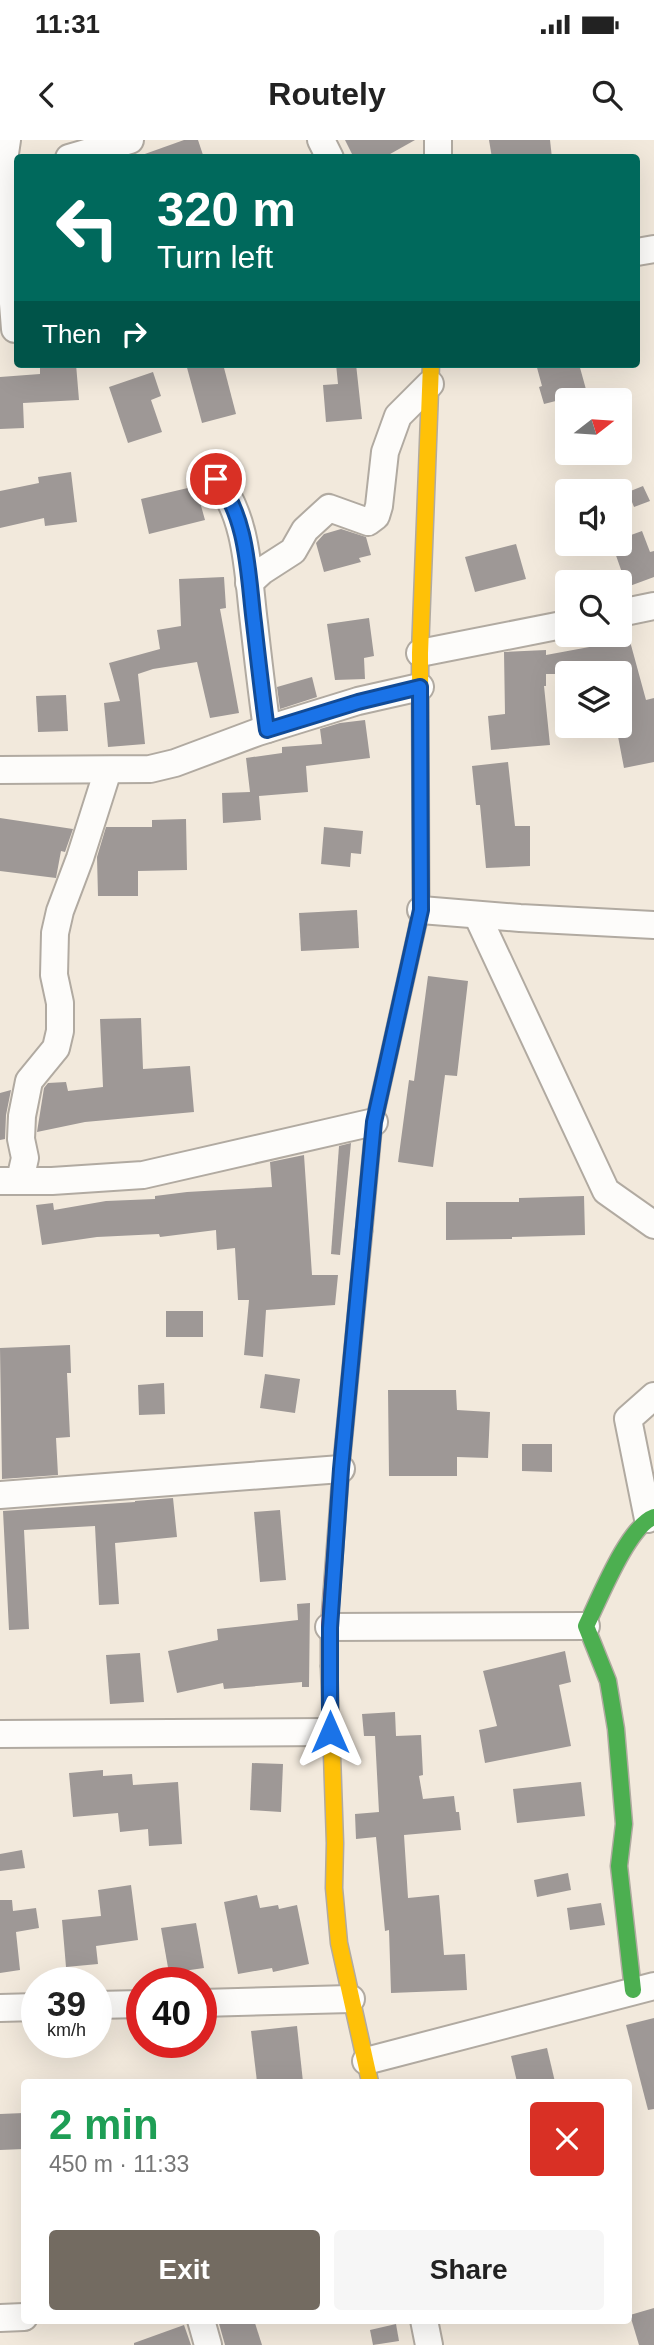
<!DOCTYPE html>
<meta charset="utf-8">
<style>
:root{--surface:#fff;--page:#f6f6f6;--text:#222;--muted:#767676;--accent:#736b61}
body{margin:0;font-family:Helvetica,sans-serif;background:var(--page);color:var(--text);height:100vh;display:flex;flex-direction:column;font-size:26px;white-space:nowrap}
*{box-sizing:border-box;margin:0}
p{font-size:23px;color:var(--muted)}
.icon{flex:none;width:38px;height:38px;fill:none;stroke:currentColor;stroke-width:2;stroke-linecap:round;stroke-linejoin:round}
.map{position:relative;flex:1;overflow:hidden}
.side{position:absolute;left:21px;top:1939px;width:611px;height:245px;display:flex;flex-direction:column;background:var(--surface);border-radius:7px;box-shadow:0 7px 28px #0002}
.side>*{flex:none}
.guide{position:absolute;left:14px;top:14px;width:626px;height:214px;border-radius:7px;box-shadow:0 7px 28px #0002;background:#00695c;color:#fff;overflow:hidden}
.needle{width:46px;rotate:73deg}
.fabs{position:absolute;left:555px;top:248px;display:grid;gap:14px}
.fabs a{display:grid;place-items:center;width:77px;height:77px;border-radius:7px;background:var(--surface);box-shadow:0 7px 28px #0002;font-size:35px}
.speed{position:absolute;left:21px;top:1827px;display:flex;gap:14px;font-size:35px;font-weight:700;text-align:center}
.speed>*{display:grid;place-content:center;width:91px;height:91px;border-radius:50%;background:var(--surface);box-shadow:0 7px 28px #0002;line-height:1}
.speed small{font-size:18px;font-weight:400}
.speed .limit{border:10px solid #d22;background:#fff;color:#111}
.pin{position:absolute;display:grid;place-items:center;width:60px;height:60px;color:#fff;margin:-30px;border:4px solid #fff;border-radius:50%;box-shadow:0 2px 7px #0007}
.me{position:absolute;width:77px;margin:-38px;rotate:0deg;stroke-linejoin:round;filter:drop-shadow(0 0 5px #0008)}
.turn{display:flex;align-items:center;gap:24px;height:147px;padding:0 28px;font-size:32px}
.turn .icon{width:91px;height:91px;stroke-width:2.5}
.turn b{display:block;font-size:49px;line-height:60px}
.then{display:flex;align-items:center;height:66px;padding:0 28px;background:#0003;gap:14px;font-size:26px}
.round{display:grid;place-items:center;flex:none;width:74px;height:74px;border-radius:7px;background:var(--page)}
.head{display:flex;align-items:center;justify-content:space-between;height:119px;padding:0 28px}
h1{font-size:42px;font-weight:800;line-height:52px;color:#1e9e55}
.action{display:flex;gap:14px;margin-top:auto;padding:14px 28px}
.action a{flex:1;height:80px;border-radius:7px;background:var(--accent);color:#fff;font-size:28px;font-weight:800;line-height:80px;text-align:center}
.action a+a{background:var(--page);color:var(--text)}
.status{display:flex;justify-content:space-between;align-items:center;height:49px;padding:0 35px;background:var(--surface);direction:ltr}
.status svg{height:19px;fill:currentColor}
header{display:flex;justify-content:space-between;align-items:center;height:91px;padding:0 28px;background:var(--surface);font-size:32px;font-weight:800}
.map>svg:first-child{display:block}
.building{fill:#9e9896}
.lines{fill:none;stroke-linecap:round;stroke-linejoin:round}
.street-casing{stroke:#b1aaa1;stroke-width:30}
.fast-casing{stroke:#b1aaa1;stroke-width:19}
.slow-casing{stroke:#b1aaa1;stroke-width:19}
.jam-casing{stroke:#b1aaa1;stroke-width:19}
.street{stroke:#fdfcfa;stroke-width:26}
.fast{stroke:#4caf50;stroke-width:16}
.slow{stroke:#ffc107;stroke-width:16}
.jam{stroke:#c62828;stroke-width:16}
.route-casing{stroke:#114b97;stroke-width:18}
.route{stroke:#1a73e8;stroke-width:12}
</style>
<div class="status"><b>11:31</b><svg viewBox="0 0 49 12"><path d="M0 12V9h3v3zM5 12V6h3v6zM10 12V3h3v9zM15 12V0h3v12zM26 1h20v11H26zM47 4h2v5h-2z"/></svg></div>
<header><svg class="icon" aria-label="back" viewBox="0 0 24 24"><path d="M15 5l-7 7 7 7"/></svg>Routely<svg class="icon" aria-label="search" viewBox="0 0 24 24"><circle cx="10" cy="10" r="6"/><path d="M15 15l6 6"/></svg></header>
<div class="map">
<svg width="654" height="2205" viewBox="0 0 654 2205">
<rect width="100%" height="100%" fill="#f2e9dc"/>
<g class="building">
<polygon points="184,0 198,0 204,18 142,18 142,15"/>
<polygon points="345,0 415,0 383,18 354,18"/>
<polygon points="489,0 550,0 552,18 492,18"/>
<polygon points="40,224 76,224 79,260 23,263 24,288 0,289 0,237 40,234"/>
<polygon points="186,224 223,224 236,274 202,283"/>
<polygon points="336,224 356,224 362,279 326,282 323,245 338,244"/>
<polygon points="536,224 579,224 587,253 544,264 539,247 542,246"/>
<polygon points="153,232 161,256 151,260 162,292 128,303 109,247"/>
<polygon points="71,332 77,382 45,386 44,378 0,388 0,351 39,343 38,337"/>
<polygon points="643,346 650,361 634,367 628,352"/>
<polygon points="192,347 195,356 198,355 205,380 149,394 141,359"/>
<polygon points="341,389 366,397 371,415 359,418 361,422 324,432 316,403 324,394"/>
<polygon points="642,391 650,412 654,411 654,437 627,447 612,404 620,404 620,399"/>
<polygon points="516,404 526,439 475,452 465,417"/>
<polygon points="224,437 226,468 220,469 239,573 210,578 197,522 153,529 138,534 145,604 108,607 104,563 120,561 109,523 160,509 157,490 181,486 179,439"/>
<polygon points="369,478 374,516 364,518 365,539 335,540 327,484"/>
<polygon points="628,494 646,560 654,558 654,622 624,628 616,586 620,586 620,577 630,575 620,534 546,534 546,546 544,546 550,605 491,610 488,576 505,574 504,512 546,510 546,515 611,503 610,499"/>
<polygon points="312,537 317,557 280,569 277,547"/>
<polygon points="66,555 68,591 38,592 36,556"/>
<polygon points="365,580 370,618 306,626 308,652 259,656 261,680 223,683 222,653 250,652 246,618 282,613 282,607 322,604 320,589 340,583"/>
<polygon points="508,622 515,686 530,686 530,726 486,728 480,665 476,665 472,626"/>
<polygon points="0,678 73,689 65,712 61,711 56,738 0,731"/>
<polygon points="186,679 187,730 138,731 138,756 98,756 97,717 106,687 152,687 152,680"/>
<polygon points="324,687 363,691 361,714 351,713 350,727 321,724"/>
<polygon points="357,770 359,808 301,811 299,773"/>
<polygon points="428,836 468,841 457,936 445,935 433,1027 398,1022 409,940 414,941"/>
<polygon points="141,878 143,929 190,926 194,972 85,982 37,992 44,948 48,943 66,942 68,951 103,947 100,879"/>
<polygon points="11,950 6,975 5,999 0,1000 0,953"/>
<polygon points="351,1003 340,1115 331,1114 339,1006"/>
<polygon points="304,1015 312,1135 338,1135 335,1165 266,1170 263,1217 244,1215 249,1160 238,1160 235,1108 217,1110 216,1090 160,1097 159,1094 97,1097 42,1105 36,1065 53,1063 54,1070 106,1061 155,1059 155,1056 187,1052 272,1047 270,1022"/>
<polygon points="584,1056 585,1095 512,1097 512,1099 446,1100 446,1062 519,1062 519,1058"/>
<rect x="166" y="1171" width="37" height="26"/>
<polygon points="70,1205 71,1233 67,1233 70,1297 56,1298 58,1335 2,1339 0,1208"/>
<polygon points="265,1234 300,1239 295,1273 260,1268"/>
<polygon points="164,1243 165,1274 139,1275 138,1245"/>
<polygon points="388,1250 456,1250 457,1270 490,1272 488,1318 457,1317 457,1336 389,1336"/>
<polygon points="522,1304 552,1304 552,1332 522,1331"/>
<polygon points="173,1358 177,1397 115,1403 119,1464 99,1465 95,1386 24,1390 29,1489 9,1490 3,1371 135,1362 135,1361"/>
<polygon points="280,1370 286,1440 260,1442 254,1372"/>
<polygon points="310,1463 309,1547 302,1547 302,1542 224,1549 223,1543 177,1553 168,1511 218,1500 217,1489 298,1480 297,1464"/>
<polygon points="565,1511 571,1542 559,1545 571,1606 485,1623 479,1590 497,1586 483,1531"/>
<polygon points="140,1513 144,1562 110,1564 106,1515"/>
<polygon points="395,1572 396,1596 421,1595 423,1635 419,1636 423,1659 454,1656 456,1672 459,1672 461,1690 404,1695 408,1758 439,1755 444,1815 465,1814 467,1850 391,1853 389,1790 385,1791 376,1697 356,1699 355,1674 379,1672 375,1596 364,1596 362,1574"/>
<polygon points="252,1623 283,1624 281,1672 250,1670"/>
<polygon points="103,1630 103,1636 132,1634 133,1645 178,1642 182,1704 149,1706 148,1689 120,1692 118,1673 73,1677 69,1633"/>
<polygon points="581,1642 585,1676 517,1683 513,1649"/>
<polygon points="22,1710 25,1728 0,1731 0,1714"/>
<polygon points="568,1733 571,1750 537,1757 534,1740"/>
<polygon points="131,1745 138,1800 96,1806 98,1824 66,1827 62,1780 101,1776 98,1750"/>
<polygon points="257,1755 260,1768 278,1765 279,1769 297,1765 309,1824 273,1832 272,1828 238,1834 224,1762"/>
<polygon points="0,1760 12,1760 13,1771 36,1768 39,1788 16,1792 20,1830 0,1833"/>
<polygon points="601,1763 605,1785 570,1790 567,1768"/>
<polygon points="196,1783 204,1828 169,1833 161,1788"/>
<polygon points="654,1878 654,1969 648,1970 626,1885"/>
<polygon points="297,1886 303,1942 257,1942 251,1891"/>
<polygon points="547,1908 555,1942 517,1942 511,1916"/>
<polygon points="24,1973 24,2009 0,2010 0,1974"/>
<polygon points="654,2168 654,2205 639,2205 630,2175"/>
<polygon points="218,2180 254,2180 262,2205 225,2205"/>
<polygon points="396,2184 399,2201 373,2205 370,2190"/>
<polygon points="184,2185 191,2205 134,2205 134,2203"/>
</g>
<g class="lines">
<defs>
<g id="street">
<polyline points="7,0 4,20 11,34"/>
<polyline points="321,0 330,18"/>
<polyline points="69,18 130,0"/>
<polyline points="438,18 438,0"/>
<polyline points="637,112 654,109"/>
<polyline points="15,189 5,62 11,34 18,32"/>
<path d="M 216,339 C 248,376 248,436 254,483 C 258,518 262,554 267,589"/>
<polyline points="249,443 262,431 293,411 305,390 329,368 368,382 376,376 379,366 385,312 398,276 430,244"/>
<polyline points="620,473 654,466"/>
<polyline points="420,513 567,484"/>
<polyline points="0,630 150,629 175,623 258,592 358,561 420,547"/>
<polyline points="421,770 520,778 654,785"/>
<polyline points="477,775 606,1051 654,1085"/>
<polyline points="20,1040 25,1018 21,999 22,976 29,941 56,908 60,891 60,863 54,835 55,793 60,771 80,718 108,630"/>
<polyline points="0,1041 52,1041 143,1035 374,982"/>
<polyline points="0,1355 341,1329"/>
<polyline points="648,1379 628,1279 654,1256"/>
<polyline points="329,1487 586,1486"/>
<polyline points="0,1594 330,1592"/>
<polyline points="201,1863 351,1859"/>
<polyline points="96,1865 142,1864"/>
<polyline points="0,1868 37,1867"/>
<polyline points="366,1921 654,1846"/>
<polyline points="0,2178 24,2177"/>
<polyline points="201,2180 208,2205"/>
<polyline points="424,2180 429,2205"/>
</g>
<g id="fast">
<polyline points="364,1091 374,982 418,784"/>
<path d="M 633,1850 L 619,1726 L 624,1684 L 616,1589 L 608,1541 L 586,1486 C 599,1460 628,1386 654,1377"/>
</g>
<g id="slow">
<polyline points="418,784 421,770 420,513 431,224"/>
<polyline points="329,1526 335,1703 334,1748 339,1803 370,1942"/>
</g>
<polyline id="jam" points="329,1526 329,1487 341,1329 364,1091"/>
</defs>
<use href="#street" class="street-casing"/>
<use href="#fast" class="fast-casing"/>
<use href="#slow" class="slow-casing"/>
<use href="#jam" class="jam-casing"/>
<use href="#street" class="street"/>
<use href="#fast" class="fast"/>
<use href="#slow" class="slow"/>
<use href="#jam" class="jam"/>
</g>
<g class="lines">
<defs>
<path id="route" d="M 216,339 C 248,376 248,436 254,483 C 258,518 262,554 267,590 L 358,562 L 420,547 L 421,770 L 374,982 L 341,1329 L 330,1488 L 330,1592"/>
</defs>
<use href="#route" class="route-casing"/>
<use href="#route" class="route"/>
</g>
</svg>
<div class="fabs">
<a><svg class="needle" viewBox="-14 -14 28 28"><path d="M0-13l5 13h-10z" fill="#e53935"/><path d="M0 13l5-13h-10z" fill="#767676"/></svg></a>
<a><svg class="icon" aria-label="sound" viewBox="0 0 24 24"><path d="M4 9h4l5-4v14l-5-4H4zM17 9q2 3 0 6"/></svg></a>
<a><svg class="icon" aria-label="search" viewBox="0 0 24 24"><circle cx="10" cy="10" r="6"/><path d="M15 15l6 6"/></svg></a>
<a><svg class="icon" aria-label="layers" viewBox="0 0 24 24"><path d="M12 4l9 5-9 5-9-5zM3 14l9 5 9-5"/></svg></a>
</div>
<div class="speed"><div>39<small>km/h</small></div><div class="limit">40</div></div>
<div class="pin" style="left:216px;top:339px;background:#d93025"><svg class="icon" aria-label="arrive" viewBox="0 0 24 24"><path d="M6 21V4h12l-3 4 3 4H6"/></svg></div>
<svg class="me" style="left:330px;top:1592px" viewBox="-20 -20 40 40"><path d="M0-17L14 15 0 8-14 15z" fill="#1a73e8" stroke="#fff" stroke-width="4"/></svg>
<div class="guide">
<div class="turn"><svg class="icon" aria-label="left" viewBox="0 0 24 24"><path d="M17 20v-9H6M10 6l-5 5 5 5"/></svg><div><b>320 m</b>Turn left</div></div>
<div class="then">Then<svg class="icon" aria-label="right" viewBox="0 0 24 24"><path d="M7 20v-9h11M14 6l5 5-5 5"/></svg></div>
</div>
<section class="side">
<div class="head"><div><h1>2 min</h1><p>450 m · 11:33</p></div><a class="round" style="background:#d93025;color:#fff"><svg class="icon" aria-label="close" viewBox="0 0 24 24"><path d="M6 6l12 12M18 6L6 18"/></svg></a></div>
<div class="action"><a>Exit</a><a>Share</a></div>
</section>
</div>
